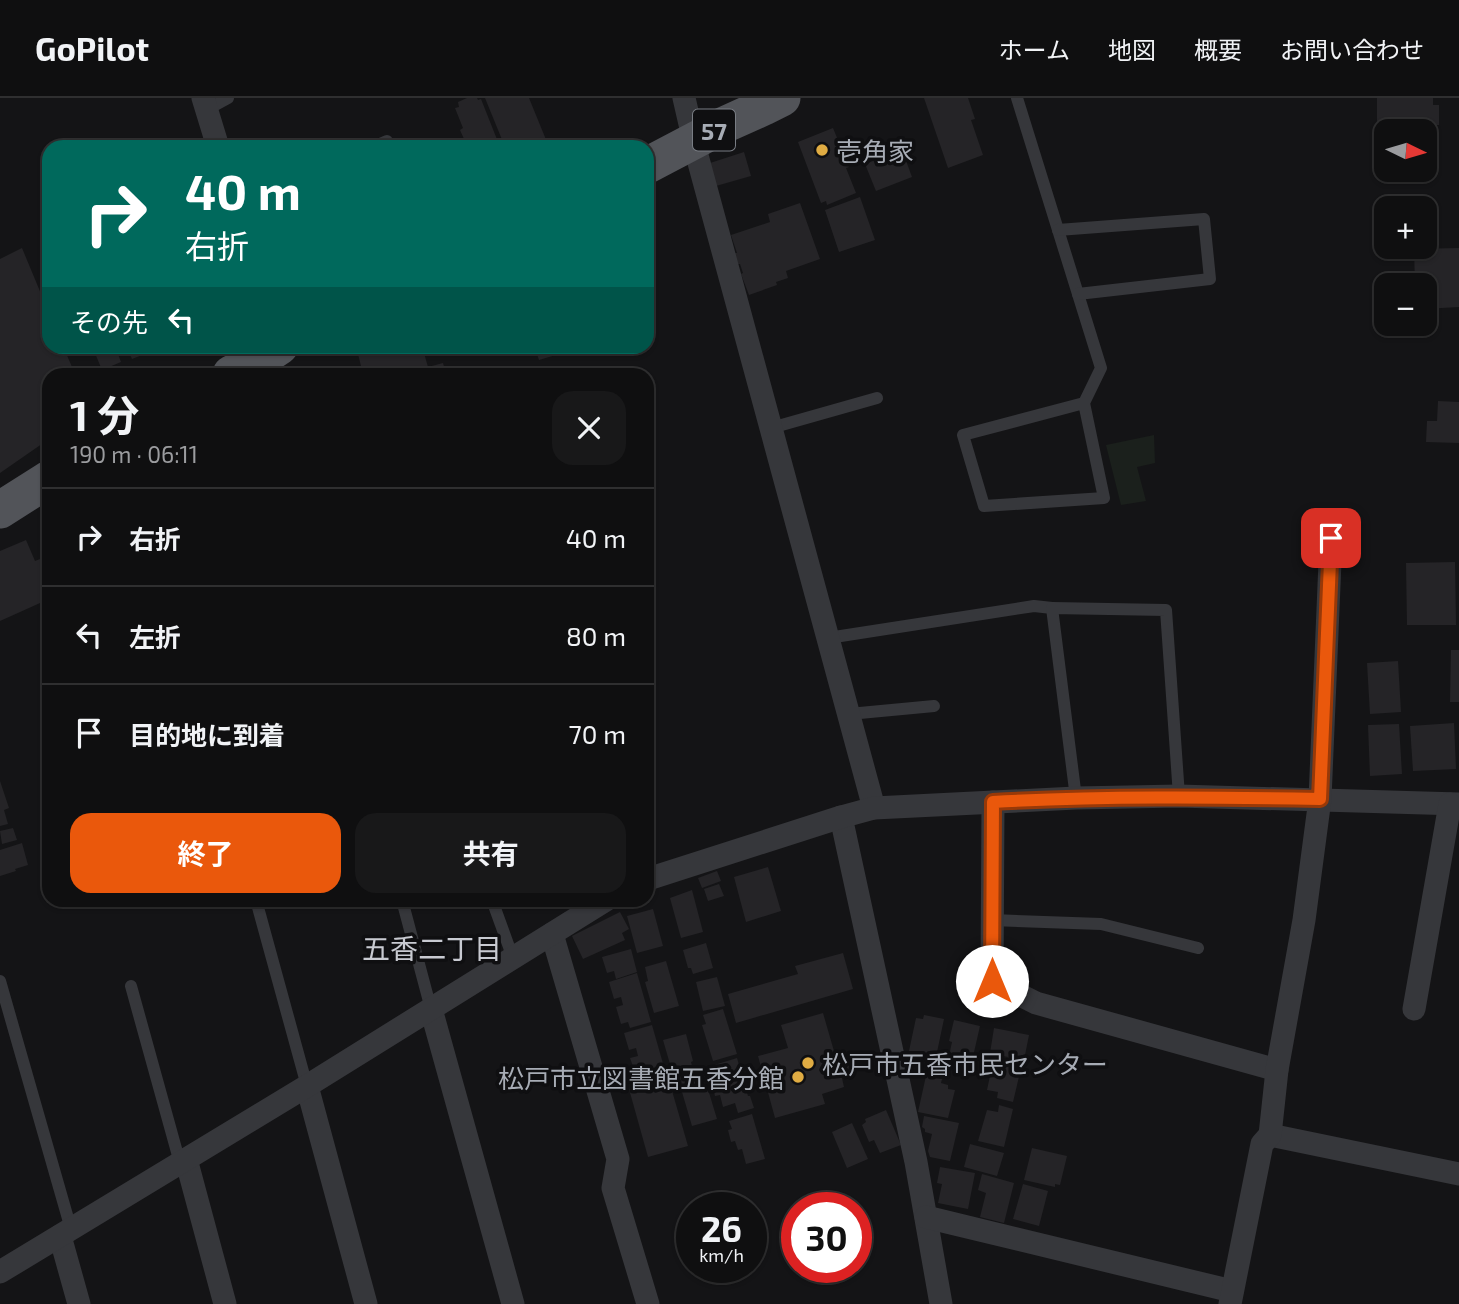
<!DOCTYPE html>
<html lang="ja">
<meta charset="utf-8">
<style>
:root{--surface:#0f0f10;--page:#181819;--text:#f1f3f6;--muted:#9b9c9f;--line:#2f2f30;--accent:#ea580c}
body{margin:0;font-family:"Exo 2","Noto Sans JP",sans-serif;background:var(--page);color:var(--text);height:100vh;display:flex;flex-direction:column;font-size:26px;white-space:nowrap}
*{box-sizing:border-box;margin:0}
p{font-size:23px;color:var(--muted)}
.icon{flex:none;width:38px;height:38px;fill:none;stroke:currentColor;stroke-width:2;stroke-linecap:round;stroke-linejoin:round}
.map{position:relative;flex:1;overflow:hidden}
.drawer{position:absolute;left:42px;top:270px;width:612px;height:539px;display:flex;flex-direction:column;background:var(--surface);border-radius:21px;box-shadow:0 2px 5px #0004,0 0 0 2px var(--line)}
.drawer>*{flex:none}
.top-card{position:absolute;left:42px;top:42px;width:612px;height:214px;border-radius:21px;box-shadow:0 2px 5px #0004,0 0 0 2px var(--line);background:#00695c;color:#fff;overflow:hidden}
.needle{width:46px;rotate:95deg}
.controls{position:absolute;left:1374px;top:21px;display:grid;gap:14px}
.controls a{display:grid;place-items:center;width:63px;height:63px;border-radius:14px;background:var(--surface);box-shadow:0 2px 5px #0004,0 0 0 2px var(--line);font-size:35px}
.speed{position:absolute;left:676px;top:1094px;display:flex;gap:14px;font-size:35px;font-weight:700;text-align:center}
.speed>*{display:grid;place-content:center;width:91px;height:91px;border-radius:50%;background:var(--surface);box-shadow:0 2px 5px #0004,0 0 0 2px var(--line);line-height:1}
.speed small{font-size:18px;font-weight:400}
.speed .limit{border:10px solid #d22;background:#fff;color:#111}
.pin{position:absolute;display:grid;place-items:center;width:60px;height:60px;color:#fff;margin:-30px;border-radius:14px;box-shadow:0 4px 10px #0006}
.me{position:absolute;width:77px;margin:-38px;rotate:0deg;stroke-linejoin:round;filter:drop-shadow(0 0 5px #0008)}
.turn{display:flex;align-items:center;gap:24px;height:147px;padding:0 28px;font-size:32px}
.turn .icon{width:91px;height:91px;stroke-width:2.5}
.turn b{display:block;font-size:49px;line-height:60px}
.then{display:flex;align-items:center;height:66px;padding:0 28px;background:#0003;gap:14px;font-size:26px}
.round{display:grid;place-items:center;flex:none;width:74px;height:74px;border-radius:21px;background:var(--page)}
.summary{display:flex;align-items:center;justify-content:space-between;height:119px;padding:0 28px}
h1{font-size:42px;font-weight:700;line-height:52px}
.button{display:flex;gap:14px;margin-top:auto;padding:14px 28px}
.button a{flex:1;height:80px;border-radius:21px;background:var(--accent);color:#fff;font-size:28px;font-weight:700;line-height:80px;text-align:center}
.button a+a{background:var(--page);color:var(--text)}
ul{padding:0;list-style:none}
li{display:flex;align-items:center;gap:21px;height:98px;padding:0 28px;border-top:2px solid var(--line)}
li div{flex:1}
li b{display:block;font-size:26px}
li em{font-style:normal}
header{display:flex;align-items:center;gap:42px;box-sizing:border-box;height:98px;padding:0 35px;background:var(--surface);border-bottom:2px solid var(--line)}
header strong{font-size:33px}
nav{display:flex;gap:38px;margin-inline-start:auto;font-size:24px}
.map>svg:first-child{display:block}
.green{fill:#1b201c}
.building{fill:#252427}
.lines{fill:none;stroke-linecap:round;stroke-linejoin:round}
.service{stroke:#36373b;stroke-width:12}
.minor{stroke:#36373b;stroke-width:23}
.primary{stroke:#525459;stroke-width:37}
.route-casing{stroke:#983908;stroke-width:18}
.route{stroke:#ea580c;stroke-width:12}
.poi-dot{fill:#e0ac43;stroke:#0f0f11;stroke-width:2.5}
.labels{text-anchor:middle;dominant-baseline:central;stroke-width:7;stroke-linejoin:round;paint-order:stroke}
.shield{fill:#0f0f11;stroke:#797d84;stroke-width:2}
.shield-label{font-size:24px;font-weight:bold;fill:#a7acb5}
.poi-label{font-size:26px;fill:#a7acb5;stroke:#0f0f11;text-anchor:start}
.neighbourhood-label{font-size:28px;fill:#c8cad1;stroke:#0f0f11}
</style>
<header>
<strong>GoPilot</strong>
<nav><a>ホーム</a><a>地図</a><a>概要</a><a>お問い合わせ</a></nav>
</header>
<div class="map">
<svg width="1459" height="1206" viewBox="0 0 1459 1206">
<rect width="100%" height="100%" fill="#141416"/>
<polygon class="green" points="1154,337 1155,365 1137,369 1146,403 1121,407 1106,347"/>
<g class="building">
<polygon points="467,0 477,0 478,2 481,1 500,49 460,49 458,43 464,41 460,32 463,30 455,10 459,9 458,4"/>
<polygon points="485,0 529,0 549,49 505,49"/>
<polygon points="924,0 968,0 975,21 971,22 983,57 948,70"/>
<polygon points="1377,0 1433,0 1433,7 1439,7 1439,27 1377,27"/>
<polygon points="833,30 849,69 846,70 856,95 827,107 826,103 821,105 798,44"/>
<polygon points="902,52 912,79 876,93 865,66"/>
<polygon points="744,54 751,78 716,88 710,65"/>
<polygon points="860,99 875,142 839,154 825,112"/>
<polygon points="800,105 820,161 786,173 788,180 776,184 777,187 749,197 741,176 743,175 740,166 737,166 734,155 737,155 731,137 770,124 768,116"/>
<polygon points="22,150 49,215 49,248 63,248 75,276 49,276 49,341 0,375 0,161"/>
<polygon points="1459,150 1459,209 1424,211 1424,187 1415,187 1414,151"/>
<polygon points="92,248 115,248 121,264 102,272"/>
<polygon points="126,248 162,248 162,249 132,261"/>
<polygon points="178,248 194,248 181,254"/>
<polygon points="356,248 422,248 428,269 443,265 446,276 363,276"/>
<polygon points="516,248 568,248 569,253 539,262 535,250 517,255"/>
<polygon points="1438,303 1459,304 1459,345 1426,344 1427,323 1437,323"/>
<polygon points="26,442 35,463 45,459 49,467 49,501 0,523 0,453"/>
<polygon points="1455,464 1456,527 1407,527 1406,465"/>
<polygon points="1451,552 1459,552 1459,604 1450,604"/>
<polygon points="1398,563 1401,614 1370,616 1367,565"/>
<polygon points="1454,625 1456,671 1413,673 1410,628"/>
<polygon points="1399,626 1402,676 1370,678 1368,627"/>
<polygon points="0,683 9,710 4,712 8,726 0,728"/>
<polygon points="13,730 17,742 2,746 0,733"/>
<polygon points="22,745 28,767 15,771 16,773 0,778 0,752"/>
<polygon points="768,769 781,813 746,824 734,779"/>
<polygon points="717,773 721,783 702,790 698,780"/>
<polygon points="719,786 724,798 708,803 704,791"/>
<polygon points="692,792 703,834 681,840 670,800"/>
<polygon points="653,811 663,848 637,855 627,818"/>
<polygon points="620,814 629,831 622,835 625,842 583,861 572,838"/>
<polygon points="706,845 713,870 693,876 691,870 688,870 683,852"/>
<polygon points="631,851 637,874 616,881 614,873 607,875 602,859"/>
<polygon points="843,855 853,891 736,925 728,896 798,876 795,868"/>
<polygon points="666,863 679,908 654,915 645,884 648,883 645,869"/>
<polygon points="637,875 651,924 630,930 628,924 621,926 616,909 623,907 621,899 614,901 609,884"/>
<polygon points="717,879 725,908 703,913 696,884"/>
<polygon points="723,911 737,956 713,963 702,927 706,926 703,917"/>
<polygon points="823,915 836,960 852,955 857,971 841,976 844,989 822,996 825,1006 775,1020 758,958 788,950 781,927"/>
<polygon points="924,917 944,921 936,959 909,953 916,920 923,921"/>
<polygon points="954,922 980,928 972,963 949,958 952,944 949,943"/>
<polygon points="652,927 666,976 645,982 642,975 636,977 630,960 638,958 636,950 629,952 624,935"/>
<polygon points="994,930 1029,937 1024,962 1007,961 1008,959 990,955"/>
<polygon points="686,936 693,963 691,964 692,968 672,973 663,942"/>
<polygon points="737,960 748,998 750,998 754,1010 738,1015 735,1005 723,1009 720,997 715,998 712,986 716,984 711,968"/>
<polygon points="997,960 1022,966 1013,1004 997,1000 998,994 987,992 991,973 994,974"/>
<polygon points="698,971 703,989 707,988 717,1021 692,1028 677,977"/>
<polygon points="926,978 942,981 941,985 948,987 948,991 955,992 948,1020 918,1014"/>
<polygon points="668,979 688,1048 648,1059 629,991"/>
<polygon points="999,1007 1013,1011 1004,1049 978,1043 987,1012 998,1014"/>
<polygon points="886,1012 901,1047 880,1055 874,1042 869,1044 862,1027 866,1024 865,1021"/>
<polygon points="752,1016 765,1061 746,1066 742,1051 738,1052 735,1043 731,1044 728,1032 732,1031 729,1023"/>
<polygon points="924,1018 959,1025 950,1063 930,1059 928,1053 932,1036 925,1034 925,1031 922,1029"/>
<polygon points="852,1025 868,1061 847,1070 832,1034"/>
<polygon points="970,1046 1004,1055 997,1078 964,1069"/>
<polygon points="1032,1050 1067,1058 1060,1087 1055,1086 1055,1089 1024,1082"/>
<polygon points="940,1069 975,1075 968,1111 938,1105 942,1086 937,1085"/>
<polygon points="982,1076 1014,1085 1004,1125 980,1119 986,1095 978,1092"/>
<polygon points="1023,1086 1048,1093 1039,1128 1013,1121"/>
</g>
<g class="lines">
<g class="service">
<polyline points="1017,0 1101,270 1084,305 1104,400 984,408 963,337 1084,305"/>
<polyline points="206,12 228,0"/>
<polyline points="373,49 387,43"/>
<polyline points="1058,132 1204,121 1210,181 1078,196"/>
<polyline points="771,330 877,300"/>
<polyline points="828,540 1034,508 1052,510"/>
<polyline points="849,616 934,608"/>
<polyline points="1076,700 1052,510 1166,512 1179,698"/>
<polyline points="256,802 307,988"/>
<polyline points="402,802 431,911"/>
<polyline points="492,802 513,860"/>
<polyline points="992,822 1101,826 1198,850"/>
<polyline points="0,883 71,1131"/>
<polyline points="131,888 180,1065"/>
</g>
<g class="minor">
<polyline points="203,0 218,49"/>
<polyline points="684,0 698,61 874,710"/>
<polyline points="993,704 992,883 1036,905 1277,972"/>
<polyline points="841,719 916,1064 941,1206"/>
<polyline points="648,781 841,719 874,710 1076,700 1179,698 1459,706"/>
<polyline points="552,836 618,1061 613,1090 648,1206"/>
<polyline points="431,911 513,1206"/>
<polyline points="1414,911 1450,706"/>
<polyline points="307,988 366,1206"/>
<polyline points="1270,1037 1459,1076"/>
<polyline points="186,1061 225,1206"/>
<polyline points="926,1119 1232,1193"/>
<polyline points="60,1138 79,1206"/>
<polyline points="0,1174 307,988 606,802"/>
<polyline points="1230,1206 1262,1046 1270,1037 1277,972 1304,822 1320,701 1331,440"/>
</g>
<g class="primary">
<polyline points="648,67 724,27 764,9 782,0"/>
<polyline points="231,276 262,260 280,248"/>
<polyline points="0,412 49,381"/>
</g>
</g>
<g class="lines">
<defs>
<path id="route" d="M 992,883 L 993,704 C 1102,698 1211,699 1320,701 L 1331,440"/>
</defs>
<use href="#route" class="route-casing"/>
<use href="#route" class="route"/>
</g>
<g class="poi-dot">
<circle cx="822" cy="52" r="7"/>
<circle cx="808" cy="965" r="7"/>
<circle cx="798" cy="979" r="7"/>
</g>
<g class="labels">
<rect class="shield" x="693" y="11.5" width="42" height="41" rx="5"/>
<g class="shield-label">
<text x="714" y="32">57</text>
</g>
<g class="poi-label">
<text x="836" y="52">壱角家</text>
<text x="822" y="965">松戸市五香市民センター</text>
<text x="784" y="979" text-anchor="end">松戸市立図書館五香分館</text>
</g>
<g class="neighbourhood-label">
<text x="432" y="850">五香二丁目</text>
</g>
</g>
</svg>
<div class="controls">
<a><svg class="needle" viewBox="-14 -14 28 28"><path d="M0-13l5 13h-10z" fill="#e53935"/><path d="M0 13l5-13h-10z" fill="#9b9c9f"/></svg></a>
<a>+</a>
<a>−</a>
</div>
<div class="speed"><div>26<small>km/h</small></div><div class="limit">30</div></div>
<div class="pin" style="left:1331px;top:440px;background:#d93025"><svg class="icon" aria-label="arrive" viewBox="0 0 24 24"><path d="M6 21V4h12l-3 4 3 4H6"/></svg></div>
<svg class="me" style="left:992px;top:883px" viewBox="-20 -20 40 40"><circle r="19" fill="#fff"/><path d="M0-13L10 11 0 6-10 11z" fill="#ea580c"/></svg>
<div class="top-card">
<div class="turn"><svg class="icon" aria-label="right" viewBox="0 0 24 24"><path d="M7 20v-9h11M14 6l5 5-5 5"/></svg><div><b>40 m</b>右折</div></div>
<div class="then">その先<svg class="icon" aria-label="left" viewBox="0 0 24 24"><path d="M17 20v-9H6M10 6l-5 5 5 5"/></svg></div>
</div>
<section class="drawer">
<div class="summary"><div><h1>1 分</h1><p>190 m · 06:11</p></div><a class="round"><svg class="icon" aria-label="close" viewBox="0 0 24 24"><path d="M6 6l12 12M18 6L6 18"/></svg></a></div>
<ul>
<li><svg class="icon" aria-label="right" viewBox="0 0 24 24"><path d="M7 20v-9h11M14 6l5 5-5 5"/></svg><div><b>右折</b></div><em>40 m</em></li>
<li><svg class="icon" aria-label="left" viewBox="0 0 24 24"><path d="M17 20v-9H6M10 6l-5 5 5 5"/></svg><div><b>左折</b></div><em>80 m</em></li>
<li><svg class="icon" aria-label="arrive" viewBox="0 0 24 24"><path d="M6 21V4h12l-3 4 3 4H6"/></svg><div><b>目的地に到着</b></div><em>70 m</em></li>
</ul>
<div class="button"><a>終了</a><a>共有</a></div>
</section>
</div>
